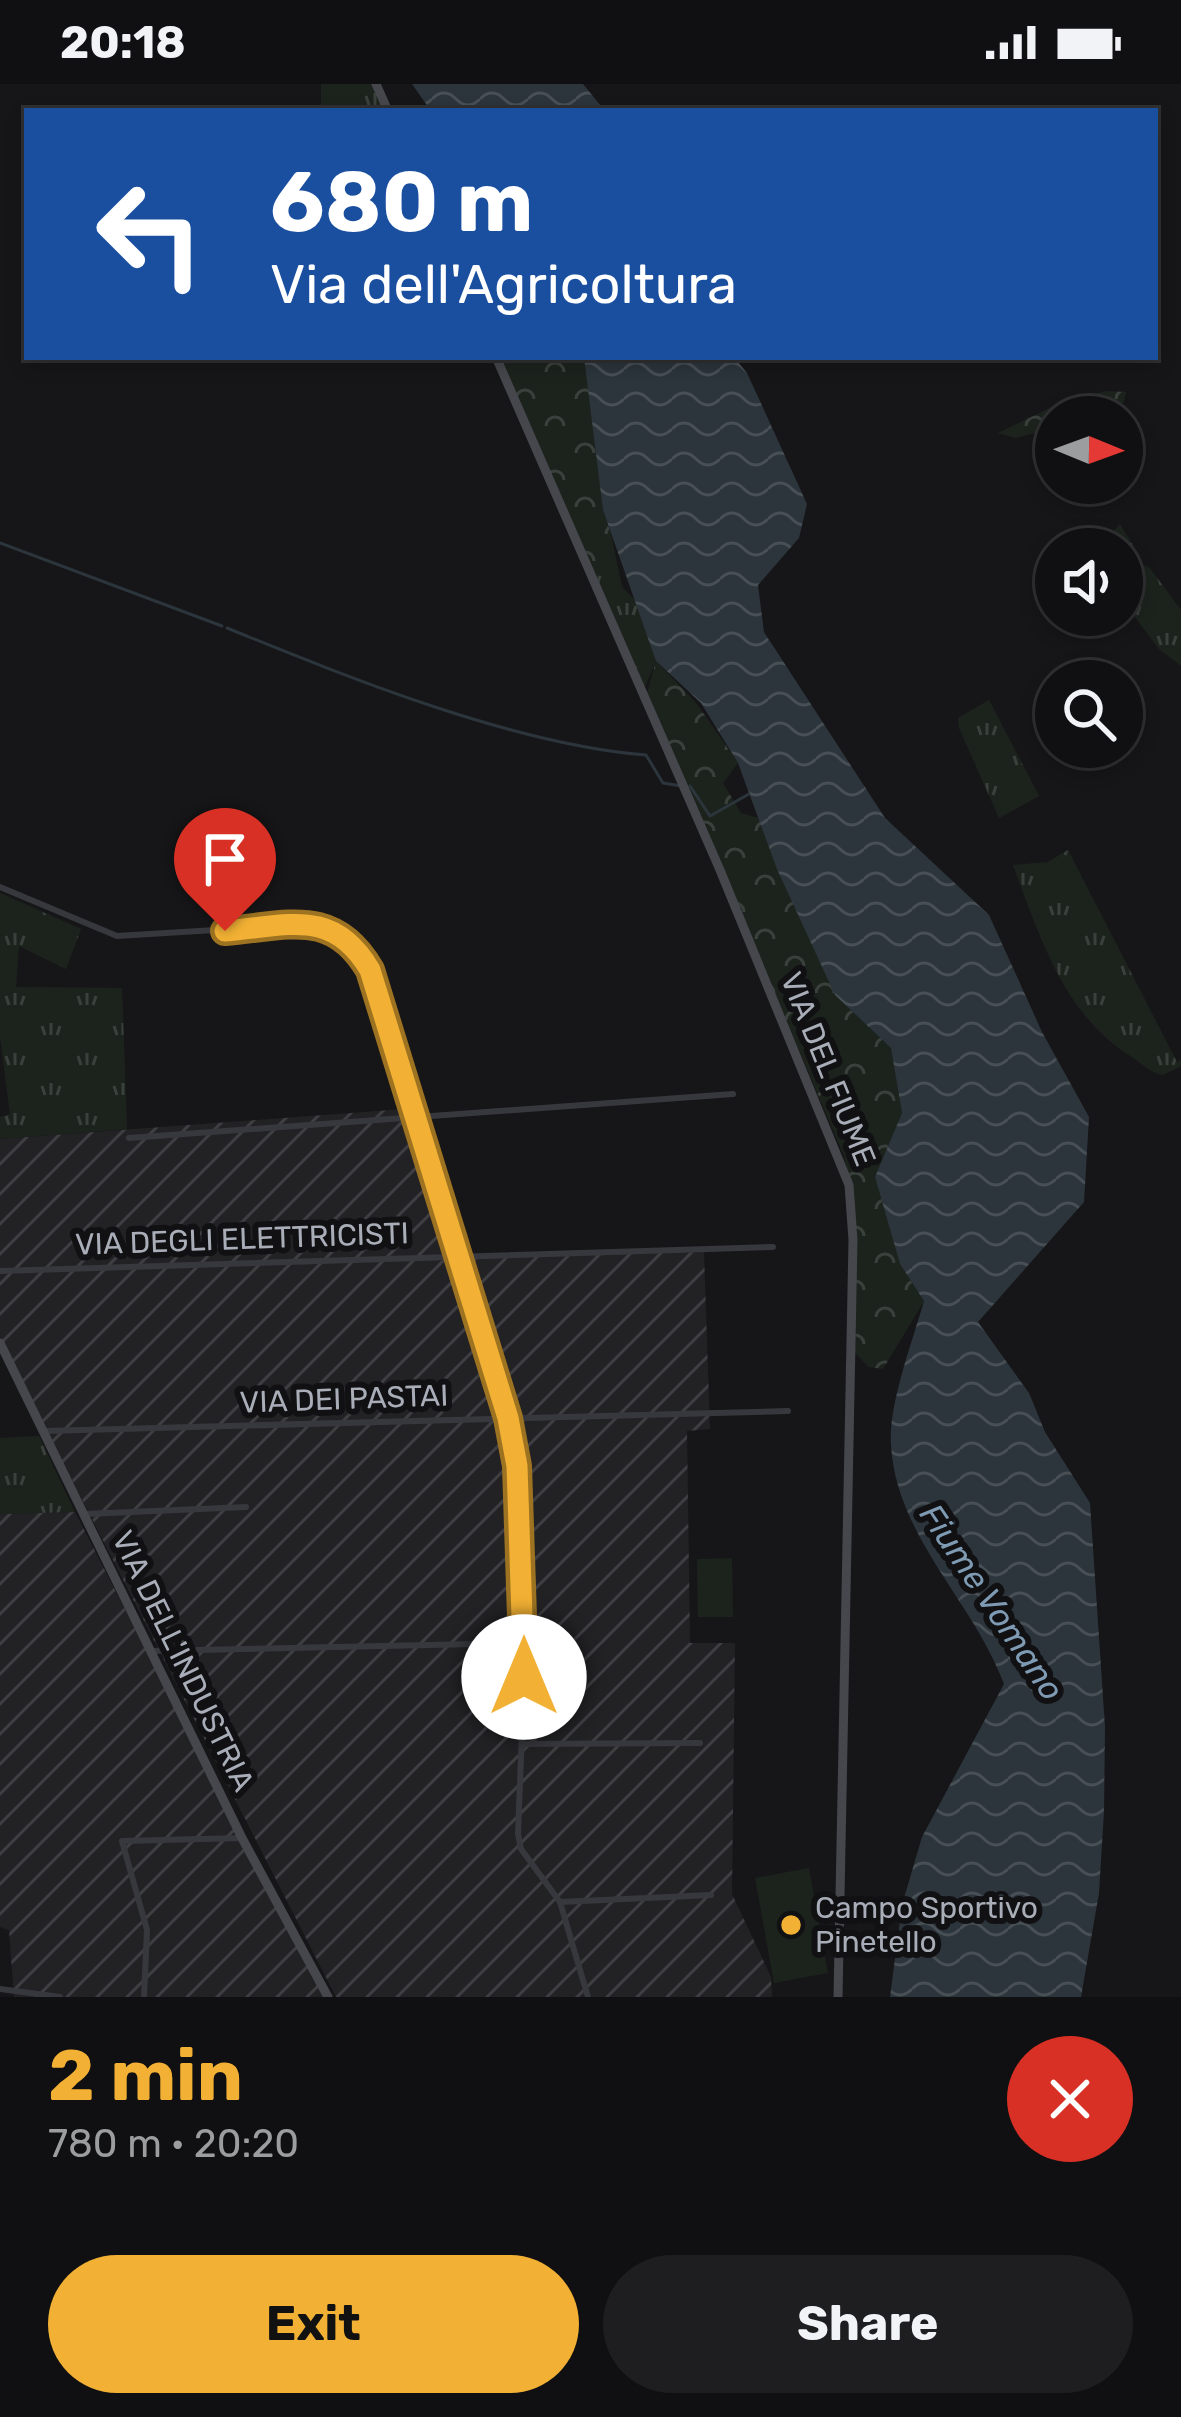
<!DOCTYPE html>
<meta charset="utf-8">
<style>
:root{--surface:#101012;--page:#1e1e20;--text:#f1f3f6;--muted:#9c9d9f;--line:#303032;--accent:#f2b134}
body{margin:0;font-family:Rubik,sans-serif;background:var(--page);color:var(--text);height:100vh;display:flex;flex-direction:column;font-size:45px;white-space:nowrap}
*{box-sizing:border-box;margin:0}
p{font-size:39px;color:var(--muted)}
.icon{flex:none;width:66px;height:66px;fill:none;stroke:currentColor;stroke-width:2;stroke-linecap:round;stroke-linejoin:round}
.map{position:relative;height:1913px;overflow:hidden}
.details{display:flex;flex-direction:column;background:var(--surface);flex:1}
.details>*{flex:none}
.banner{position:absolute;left:24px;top:24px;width:1134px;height:252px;border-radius:0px;box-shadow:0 6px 18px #0003,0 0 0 3px var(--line);background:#1a4fa0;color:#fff;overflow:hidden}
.needle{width:78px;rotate:91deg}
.buttons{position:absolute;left:1035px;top:312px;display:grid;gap:24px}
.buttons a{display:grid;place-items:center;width:108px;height:108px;border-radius:50%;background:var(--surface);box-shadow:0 6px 18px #0003,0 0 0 3px var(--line);font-size:60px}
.pin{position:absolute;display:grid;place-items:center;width:102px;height:102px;color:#fff;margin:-123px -51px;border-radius:50% 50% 50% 0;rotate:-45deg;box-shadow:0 0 12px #0007}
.pin .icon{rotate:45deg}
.me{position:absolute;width:132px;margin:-66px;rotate:0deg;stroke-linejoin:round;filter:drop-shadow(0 0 9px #0008)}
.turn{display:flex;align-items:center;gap:42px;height:252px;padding:0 48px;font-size:54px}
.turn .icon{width:156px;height:156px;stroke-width:2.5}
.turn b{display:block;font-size:84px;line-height:102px}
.round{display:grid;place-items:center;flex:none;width:126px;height:126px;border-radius:63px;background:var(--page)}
.summary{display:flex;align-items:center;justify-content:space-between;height:204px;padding:0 48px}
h1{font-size:72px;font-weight:700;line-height:90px;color:var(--accent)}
.action{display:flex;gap:24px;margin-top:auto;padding:24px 48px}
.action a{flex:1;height:138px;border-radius:72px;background:var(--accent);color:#111;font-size:48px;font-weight:700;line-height:138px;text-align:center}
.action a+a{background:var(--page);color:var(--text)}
.status{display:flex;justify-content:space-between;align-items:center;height:84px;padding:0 60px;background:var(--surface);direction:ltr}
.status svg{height:33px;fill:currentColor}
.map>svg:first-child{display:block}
.industrial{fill:url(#industrial-furrows)}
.grass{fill:url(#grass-tufts)}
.forest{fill:url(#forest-crowns)}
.garden{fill:#1c231d}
.water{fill:url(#water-waves)}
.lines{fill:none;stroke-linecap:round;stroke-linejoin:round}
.stream{stroke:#2c353c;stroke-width:3}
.street{stroke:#37383d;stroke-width:6}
.secondary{stroke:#45474d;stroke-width:9}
.route-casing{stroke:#9d7322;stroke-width:30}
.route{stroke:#f2b134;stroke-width:21}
.poi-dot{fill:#f2b134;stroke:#111113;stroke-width:4.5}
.labels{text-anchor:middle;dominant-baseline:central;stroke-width:12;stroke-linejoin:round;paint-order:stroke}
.street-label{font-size:30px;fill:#a8adb8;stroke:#111113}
.poi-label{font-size:30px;fill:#a8adb8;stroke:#111113;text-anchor:start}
.water-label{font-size:33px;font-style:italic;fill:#7f9bb3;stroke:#111113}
</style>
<div class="status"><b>20:18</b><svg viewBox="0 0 49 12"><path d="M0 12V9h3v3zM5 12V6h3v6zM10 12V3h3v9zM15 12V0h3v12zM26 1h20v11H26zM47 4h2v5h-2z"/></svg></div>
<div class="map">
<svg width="1181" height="1913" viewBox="0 0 1181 1913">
<defs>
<pattern id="industrial-furrows" width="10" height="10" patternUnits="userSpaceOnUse" patternTransform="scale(3)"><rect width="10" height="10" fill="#222225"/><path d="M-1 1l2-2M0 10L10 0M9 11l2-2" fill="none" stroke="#3f3f43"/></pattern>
<pattern id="grass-tufts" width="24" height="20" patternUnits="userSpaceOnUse" patternTransform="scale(3)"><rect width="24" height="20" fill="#1c231d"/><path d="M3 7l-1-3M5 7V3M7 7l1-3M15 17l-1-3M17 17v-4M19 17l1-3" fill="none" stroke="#3a403c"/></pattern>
<pattern id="forest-crowns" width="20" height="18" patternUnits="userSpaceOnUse" patternTransform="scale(3)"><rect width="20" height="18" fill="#1c231d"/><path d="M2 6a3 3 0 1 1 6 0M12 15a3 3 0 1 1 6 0" fill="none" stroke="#3a403c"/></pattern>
<pattern id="water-waves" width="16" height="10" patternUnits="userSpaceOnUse" patternTransform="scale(3)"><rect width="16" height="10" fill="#2c353c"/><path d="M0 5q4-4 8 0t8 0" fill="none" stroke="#485056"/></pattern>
</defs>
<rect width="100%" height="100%" fill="#161618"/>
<g class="industrial">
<polygon points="404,1025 457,1174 704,1168 710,1345 687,1347 690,1559 735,1559 732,1810 771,1893 772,1913 336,1913 0,1255 0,1055"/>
<polygon points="75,1428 324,1913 14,1913 9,1846 0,1843 0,1430"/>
</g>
<g class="grass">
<polygon points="321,0 373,0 384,27 321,27"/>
<polygon points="1120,440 1133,461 1129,477 1149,483 1181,526 1181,582 1159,565 1122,516 1122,465 1096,465"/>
<polygon points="611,450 622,503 642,523 656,577 645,603 596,491 603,486"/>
<polygon points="989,616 1039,712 999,734 959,644 958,634"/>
<path d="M 1068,766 L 1177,978 L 1181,976 L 1181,982 L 1163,991 C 1152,990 1143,980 1132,973 C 1063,931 1039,850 1013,781 L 1048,778 Z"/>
<polygon points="0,809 81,845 66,885 19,862 16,903 122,904 127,1045 0,1055 0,1033 10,1030 0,952"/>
<polygon points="39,1352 75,1428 0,1430 0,1354"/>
</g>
<g class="forest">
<polygon points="500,273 584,273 587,277 603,426 611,450 603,486 596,491"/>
<polygon points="1106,307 1126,308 1124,318 1092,333 1056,333 1056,343 1016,354 998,349 1060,319"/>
<polygon points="656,577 697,620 738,679 723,699 741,729 758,734 835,911 891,964 902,1029 875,1093 900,1180 924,1217 883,1285 869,1283 855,1269 856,1141 844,1072 647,609"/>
</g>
<g class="garden">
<polygon points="732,1474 733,1533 698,1533 697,1475"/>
<polygon points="809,1784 828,1889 774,1899 755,1794"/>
</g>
<g class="water">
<polygon points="412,0 583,0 605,27 431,27"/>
<path d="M 584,273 L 734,273 L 747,289 L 807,420 L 799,454 L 758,501 L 764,548 L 885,734 L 989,831 L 1042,948 L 1089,1033 L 1084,1118 L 978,1238 L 1029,1309 L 1045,1348 L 1090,1419 L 1105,1643 L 1104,1727 L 1099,1809 L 1081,1913 L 890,1913 L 902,1821 L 922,1753 L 1004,1600 C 973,1517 896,1452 891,1361 C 888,1321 913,1256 924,1217 L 900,1180 L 875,1093 L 902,1029 L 891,964 L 835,911 L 777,785 L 738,679 L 701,619 L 656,577 L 603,426 Z"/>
</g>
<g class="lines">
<g class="stream">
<polyline points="0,459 222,542"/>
<path d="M 227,544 C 350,594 515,661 646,671 L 663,699 L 681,702"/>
<polyline points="690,702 710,732 749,710"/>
</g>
<g class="street">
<path d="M 0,803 L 117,852 L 312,840 C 343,848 354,858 370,886 L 508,1334 C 533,1471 523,1612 518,1750 L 521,1765 L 560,1818 L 588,1913"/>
<polyline points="129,1054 733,1010"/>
<polyline points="0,1187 773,1163"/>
<polyline points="45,1347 788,1327"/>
<polyline points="85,1430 246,1423"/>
<polyline points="151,1567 526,1559"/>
<polyline points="522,1660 700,1659"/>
<polyline points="560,1818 711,1811"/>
<polyline points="0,1905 60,1913"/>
<polyline points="144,1913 147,1846 122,1757 242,1754"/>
</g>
<g class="secondary">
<polyline points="376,0 388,27"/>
<polyline points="496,273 720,786 849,1101 853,1156 838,1913"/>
<polyline points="0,1259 242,1754 328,1913"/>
</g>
</g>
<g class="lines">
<defs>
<path id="route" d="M 225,847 C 288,842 333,823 370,886 L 508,1334 L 517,1382 L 524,1593"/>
</defs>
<use href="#route" class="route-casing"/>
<use href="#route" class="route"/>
</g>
<circle class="poi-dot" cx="791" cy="1841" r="12"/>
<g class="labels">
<g class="street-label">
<text transform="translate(828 985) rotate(68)">VIA DEL FIUME</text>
<text transform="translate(242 1155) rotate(-2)">VIA DEGLI ELETTRICISTI</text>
<text transform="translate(344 1315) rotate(-2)">VIA DEI PASTAI</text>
<text transform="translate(183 1577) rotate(64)">VIA DELL'INDUSTRIA</text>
</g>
<g class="poi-label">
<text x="815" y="1824">Campo Sportivo<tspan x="815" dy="34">Pinetello</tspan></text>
</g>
<g class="water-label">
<text transform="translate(992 1518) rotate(56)">Fiume Vomano</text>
</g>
</g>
</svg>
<div class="buttons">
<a><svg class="needle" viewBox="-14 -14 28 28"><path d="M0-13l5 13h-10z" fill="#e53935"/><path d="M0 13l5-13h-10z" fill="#9c9d9f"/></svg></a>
<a><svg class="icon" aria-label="sound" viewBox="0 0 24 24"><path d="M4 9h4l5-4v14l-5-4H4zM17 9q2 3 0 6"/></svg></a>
<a><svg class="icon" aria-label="search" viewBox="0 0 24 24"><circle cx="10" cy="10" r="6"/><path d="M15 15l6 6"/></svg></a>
</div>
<div class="pin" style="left:225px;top:847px;background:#d93025"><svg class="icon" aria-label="arrive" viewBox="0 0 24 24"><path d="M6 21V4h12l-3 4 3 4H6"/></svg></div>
<svg class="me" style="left:524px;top:1593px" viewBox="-20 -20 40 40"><circle r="19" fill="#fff"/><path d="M0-13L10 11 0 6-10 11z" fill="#f2b134"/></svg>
<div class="banner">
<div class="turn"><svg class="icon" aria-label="left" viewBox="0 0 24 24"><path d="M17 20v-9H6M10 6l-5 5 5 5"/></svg><div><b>680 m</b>Via dell'Agricoltura</div></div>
</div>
</div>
<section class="details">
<div class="summary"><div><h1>2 min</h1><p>780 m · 20:20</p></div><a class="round" style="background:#d93025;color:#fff"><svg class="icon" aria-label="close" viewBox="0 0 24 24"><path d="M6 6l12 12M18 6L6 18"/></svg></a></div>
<div class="action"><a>Exit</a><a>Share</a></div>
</section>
